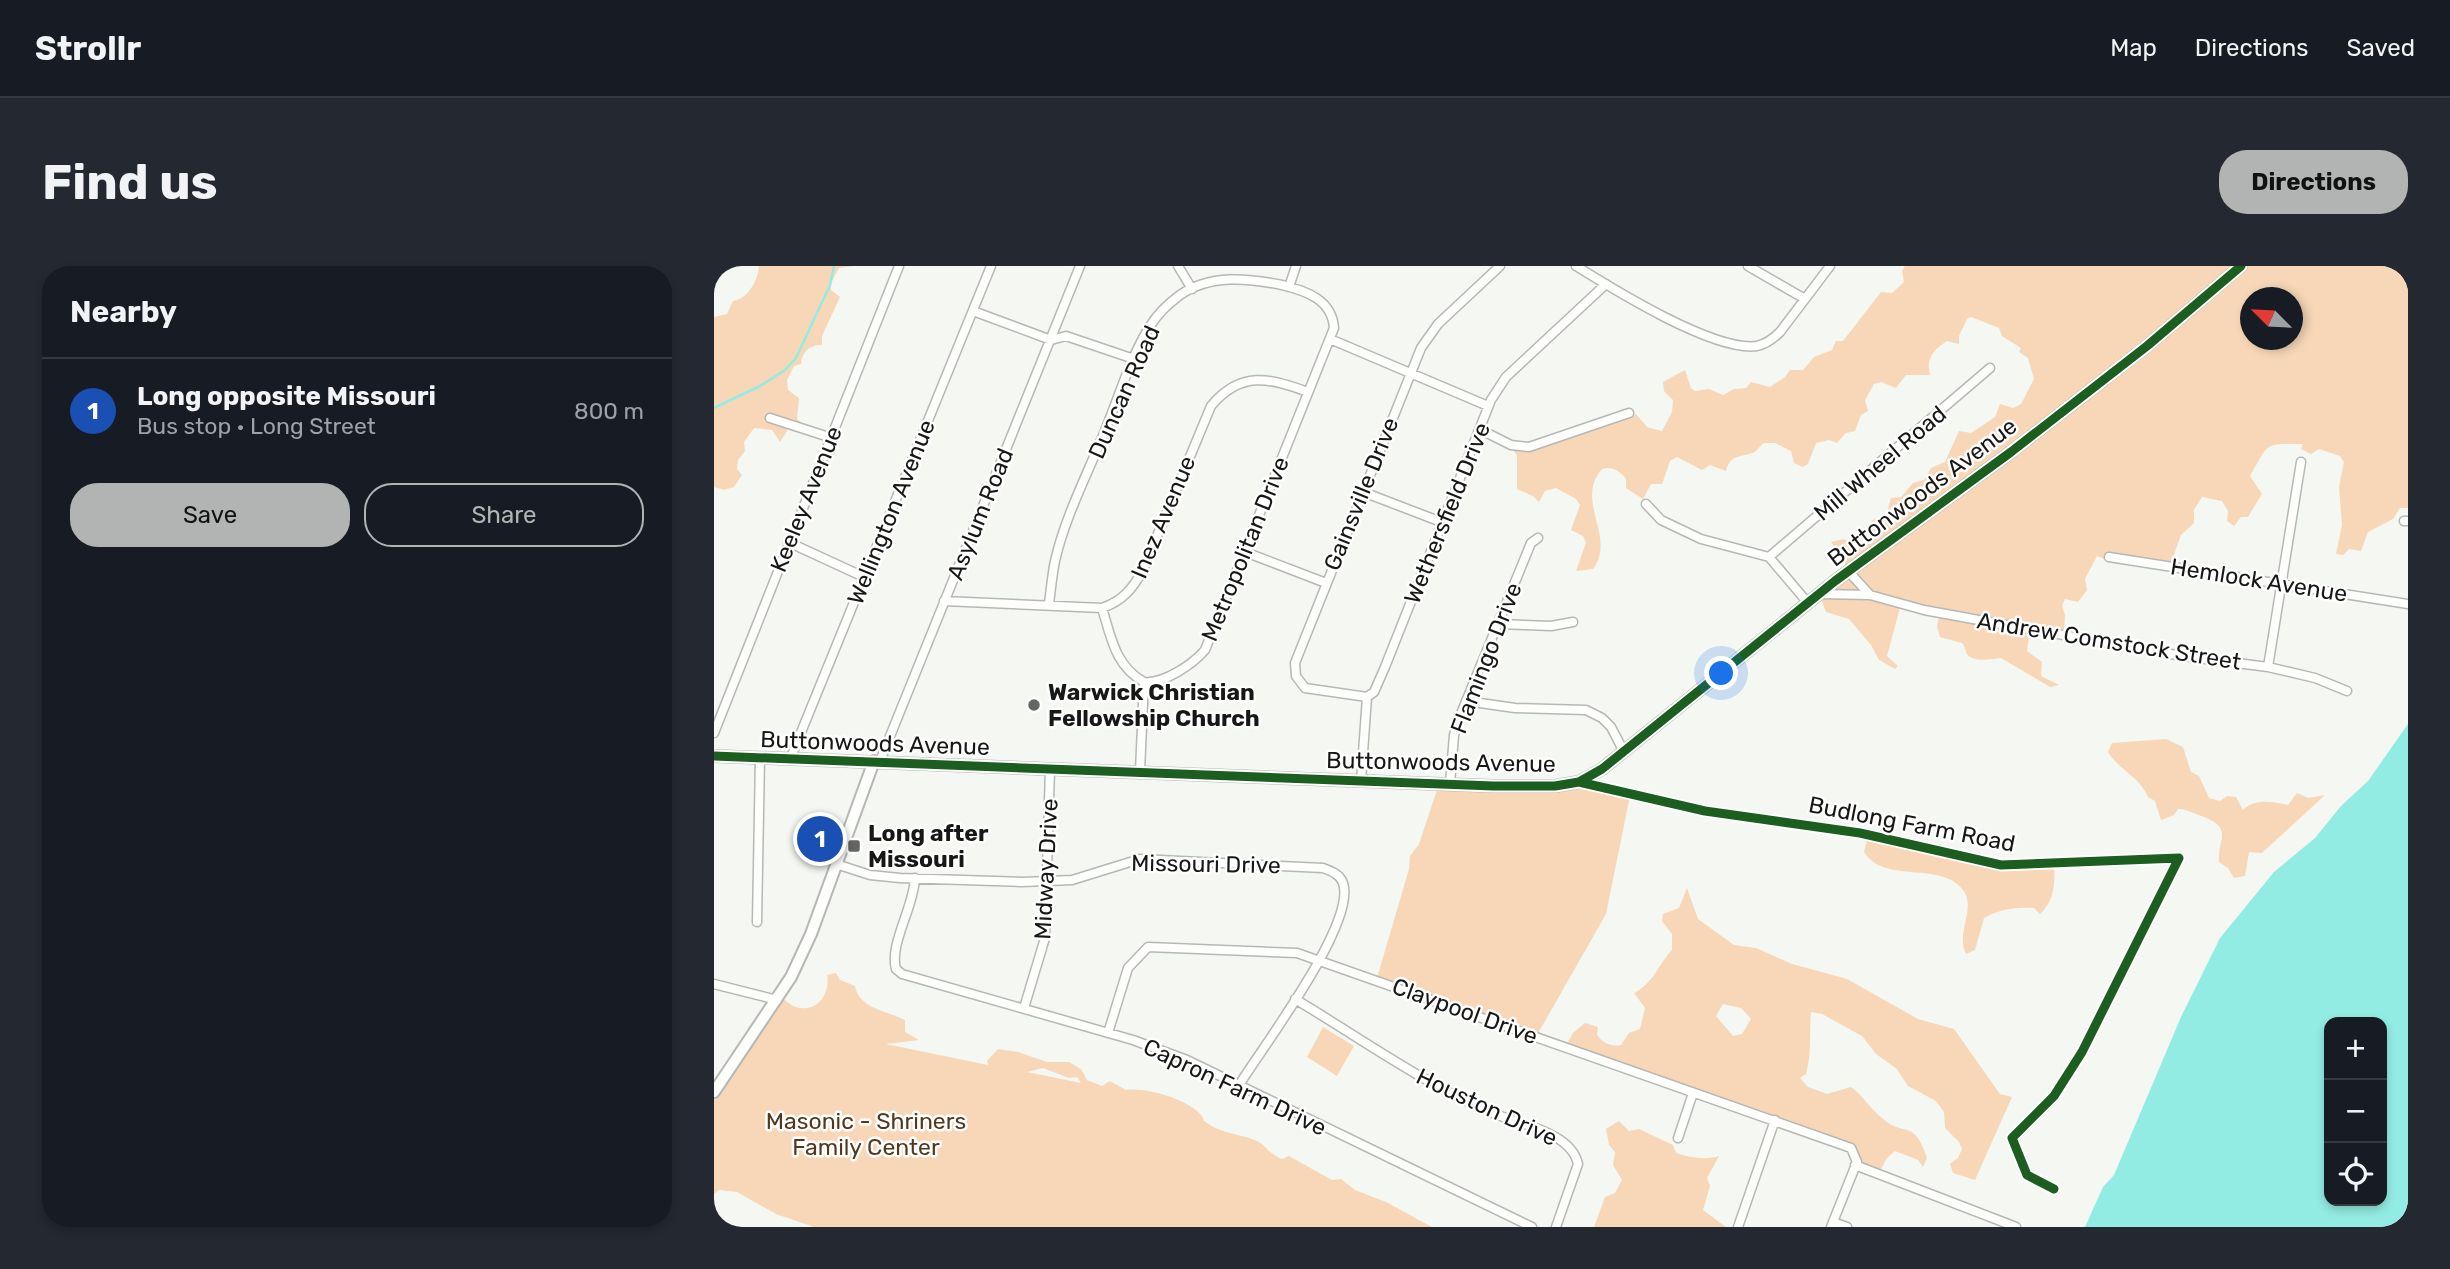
<!DOCTYPE html>
<meta charset="utf-8">
<style>
body{margin:0;font-family:Rubik,sans-serif;background:#242831;color:#f1f3f6}
.controls{position:absolute;right:21px;bottom:21px;display:grid;overflow:hidden;border-radius:14px;box-shadow:0 4px 10px #0003}
.controls button{width:63px;height:63px;display:grid;place-items:center;padding:0;border:0;border-bottom:2px solid #363941;background:#171b24;color:#f1f3f6;font:35px sans-serif}
.compass{position:absolute;left:1526px;top:21px;width:63px;height:63px;border-radius:50%;background:#171b24;box-shadow:0 4px 10px #0003;rotate:294deg}
.you{position:absolute;left:1008px;top:408px;width:24px;height:24px;margin:-18px;border:5px solid #fff;border-radius:50%;background:#1a73e8;box-shadow:0 0 0 10px #1a73e833}
.badge{display:grid;place-items:center;width:46px;height:46px;border-radius:50%;background:#b2b4b4;color:#fff;font-size:23px;font-weight:700}
.pin{position:absolute;translate:-50% -50%;border:4px solid #fff;box-shadow:0 2px 7px #0006}
.list{margin:0;padding:0;list-style:none}
h2{display:flex;justify-content:space-between;align-items:center;height:91px;margin:0;padding:0 28px;font-size:30px}
h2 small{font-size:23px;font-weight:400;color:#9ea1a6}
.list li{display:grid;grid-template-columns:46px 1fr auto;gap:21px;align-items:center;box-sizing:border-box;height:105px;padding:0 28px;border-top:2px solid #363941}
.list b{display:block;font-size:26px;white-space:nowrap}
.list p{margin:0;font-size:23px;white-space:nowrap;color:#9ea1a6}
.list em{font-size:23px;font-style:normal;color:#9ea1a6}
.actions{display:flex;gap:14px;padding:21px 28px}
.actions a{flex:1;padding:16px 0;border:2px solid #b2b4b4;border-radius:28px;text-align:center;font-size:24px;color:#b2b4b4}
.actions .main{background:#b2b4b4;color:#111}
.icon{flex:none;width:38px;height:38px;fill:none;stroke:currentColor;stroke-width:2;stroke-linecap:round;stroke-linejoin:round}
.map{position:relative;flex:none;width:1694px;height:961px;overflow:hidden;border-radius:28px}
header{display:flex;align-items:center;gap:42px;box-sizing:border-box;height:98px;padding:0 35px;background:#171b24;border-bottom:2px solid #363941}
header strong{font-size:33px}
nav{display:flex;gap:38px;margin-inline-start:auto;font-size:24px}
.intro{display:flex;align-items:center;justify-content:space-between;box-sizing:border-box;height:168px;padding:0 42px}
h1{margin:0;font-size:49px}
.button{padding:18px 32px;border-radius:28px;background:#b2b4b4;color:#111;font-size:24px;font-weight:700}
main{display:flex;gap:42px;padding:0 42px}
aside{flex:1;background:#171b24;border-radius:28px;box-shadow:0 4px 10px #0003}
.map>svg:first-child{display:block}
.green{fill:#f7d7b7;fill-rule:evenodd}
.water{fill:#93ece3;fill-rule:evenodd}
.lines{fill:none;stroke-linecap:round;stroke-linejoin:round}
.stream{stroke:#93ece3;stroke-width:2.5}
.street-casing{stroke:#b6b8b5;stroke-width:11}
.secondary-casing{stroke:#b6b8b5;stroke-width:14}
.street{stroke:#fefefd;stroke-width:8}
.secondary{stroke:#fefefd;stroke-width:10}
.cycleway-casing{stroke:#fff;stroke-width:13}
.cycleway{stroke:#1b5e20;stroke-width:9}
.poi-dot{fill:#656663;stroke:#fff;stroke-width:2.5}
.labels{text-anchor:middle;stroke-width:5;stroke-linejoin:round;paint-order:stroke}
.street-label{font-size:23px;fill:#171816;stroke:#fff}
.poi-label{font-size:23px;font-weight:bold;fill:#171816;stroke:#fff;text-anchor:start}
.park-label{font-size:23px;fill:#54381c;stroke:#fff}
</style>
<header>
<strong>Strollr</strong>
<nav><a>Map</a><a>Directions</a><a>Saved</a></nav>
</header>
<div class="intro"><h1>Find us</h1><a class="button">Directions</a></div>
<main>
<aside>
<h2>Nearby<small></small></h2>
<ul class="list">
<li><span class="badge" style="background:#1a4fb4">1</span><div><b>Long opposite Missouri</b><p>Bus stop · Long Street</p></div><em>800 m</em></li>
</ul>
<div class="actions"><a class="main">Save</a><a>Share</a></div>
</aside>
<div class="map">
<svg width="1694" height="961" viewBox="0 0 1694 961">
<rect width="100%" height="100%" fill="#f5f7f3"/>
<path class="green" d="M45,0H140L125,2L117,17V24L126,31L108,70V79C96,78 88,86 87,98L80,100L73,114L74,124L85,132L83,153L95,163L75,162L66,176L58,164L40,162L30,176L31,185L24,194L23,203L28,209L20,221L10,224L0,221V51L13,48L19,35C34,33 44,14 45,0Z
M1191,0H1694V242H1686L1679,253L1654,266L1647,285L1635,283L1629,289L1622,288L1628,259L1625,221L1630,196L1626,190L1605,183L1597,188L1587,183L1589,178C1548,178 1556,176 1536,210L1548,228L1534,251H1527L1520,260L1513,255L1514,245L1508,235L1488,231L1480,244V257L1467,269L1457,297L1401,289L1390,293L1383,290L1371,313L1373,324L1364,336L1351,333L1348,340L1351,349L1350,367L1316,363L1313,385L1328,396L1327,410L1345,419L1336,421L1287,392C1279,393 1258,397 1253,388C1251,384 1251,380 1248,377L1226,371L1223,361L1226,346L1187,338L1173,390L1184,400L1181,403L1165,394L1157,379L1135,353L1112,346L1105,328L1135,304L1117,276L1129,273L1146,279L1158,270L1157,255L1173,247L1177,232L1187,231L1199,217L1210,214L1217,202L1231,196L1245,165L1257,167L1281,151L1286,138L1299,142L1307,138L1320,113L1314,92L1305,86L1307,82L1288,70L1285,62L1257,51L1253,53L1245,70V78L1233,75C1219,84 1212,92 1216,109H1192L1182,122L1167,116L1160,118L1151,134L1154,145L1147,149L1141,165L1132,167L1123,177L1115,174L1102,177L1094,198L1089,201L1080,197L1077,185L1061,177H1050C1045,180 1043,186 1038,187C1024,192 1017,188 1012,205L996,199L988,204L963,191L956,195L948,218H937L929,233L912,222V213C906,205 898,200 888,203C860,235 903,271 879,303L862,305L872,277L869,270L857,264L866,239L862,233L842,222L831,225L825,236L819,230L803,223V190L797,180L815,181L922,148L933,161L948,165L958,146L959,134L950,125L949,116L971,104L977,122L981,125L995,123L1009,129L1020,123L1032,122L1037,116L1056,121L1071,111L1076,104H1089L1100,91L1118,84L1122,75H1129L1167,26L1178,27L1190,16L1188,5ZM1536,32H1578V74H1536Z
M1452,473L1469,481L1477,506L1485,510L1495,532L1506,535L1513,530L1522,531L1529,544C1541,532 1559,536 1574,539L1583,527L1594,532L1611,529L1548,587L1535,586L1531,610L1520,612L1514,602L1505,596C1503,573 1520,563 1490,551C1481,548 1473,543 1464,543L1460,549L1447,554L1441,535L1434,531C1426,511 1405,504 1394,486L1398,477Z
M876,512L916,530L892,648L823,769L663,712L695,603L696,590L705,578L725,518L840,520Z
M1154,569L1285,599L1340,598C1341,617 1341,634 1326,648L1320,642C1301,641 1286,643 1270,652L1261,684L1252,688C1241,667 1263,642 1249,624C1226,594 1171,619 1150,586Z
M973,622L984,653L1020,679L1042,682L1078,698L1133,713L1204,753L1240,763L1286,828L1298,831L1261,914L1239,907L1236,898L1244,892L1248,883L1245,876L1231,862L1230,846L1222,835L1194,820L1183,803L1162,788L1148,770L1108,748L1097,746C1095,768 1098,786 1092,808L1086,812L1094,821L1113,828L1137,821C1149,830 1156,842 1168,852C1189,872 1200,851 1213,892L1209,901L1204,894L1181,885L1173,892L1165,907L1143,896L1137,882L852,780L859,767L871,757L884,761L883,769C889,777 897,781 907,779L915,767L926,763L931,742L920,727C940,716 942,702 958,684V668L948,655L949,648L965,642ZM1009,738L1027,742L1037,753L1028,768L1019,770L1002,750Z
M122,707L126,714L141,720C145,743 174,745 191,754V766L205,774L172,778L274,799L273,795L284,783L304,786L333,796H355L367,803L373,814L388,820L396,815L412,824C431,821 474,833 487,849C493,856 485,852 493,857C508,868 528,868 543,875C553,880 553,887 568,893L575,890L618,914L627,913L641,924L672,936L718,961H100L62,948L23,926L5,924L0,928V826L66,729C69,732 75,738 79,740C101,749 117,729 113,709ZM329,802L355,812L363,811L367,817L313,806Z
M609,761L640,780L623,810L593,791Z
M905,855L915,865L925,863L959,879L962,887C976,892 993,894 1005,890L993,912L996,920L989,944L1012,961H880L891,931L901,927L908,914L899,899L901,886L895,879L892,863Z"/>
<path class="water" d="M1694,458V961H1371L1389,921L1400,909L1467,751L1506,672L1560,606L1601,572L1627,540L1654,515ZM1615,756H1668V935H1615Z"/>
<g class="lines">
<path class="stream" d="M0,142L46,120L71,104L82,92L116,19L120,0"/>
<defs>
<path id="street" d="M464,0L478,23
M862,0C899,23 1000,86 1043,80C1052,78 1059,73 1066,66L1116,0
M1034,0L1091,33
M0,9L7,0
M575,21L582,0
M259,45L337,74L352,70L420,93
M616,73L774,140
M56,152L118,172
M767,164L797,179L815,181L915,147
M649,226L730,257
M932,238L947,254L987,273L1055,291L1094,337
M1690,255H1694
M74,276L150,311
M531,286L612,317
M1055,291L1276,102
M1395,291L1694,338
M1135,306L1156,329
M1106,328L1156,329L1210,344L1270,355L1468,390L1554,401L1601,412L1633,425
M230,335L388,342C409,335 419,322 429,304L497,140C527,104 555,112 594,126
M335,337C337,324 338,309 341,295C351,251 373,209 390,167C405,131 416,92 436,60C443,49 455,37 466,29C496,8 534,12 568,19C593,25 618,34 620,62L491,384C479,398 450,418 430,416
M388,342C397,371 401,400 430,416
M783,358L837,360L859,356
M1554,401L1587,196
M653,431L591,422L582,410L581,397L707,82L724,58L786,0
M752,435L801,442L872,444L888,452L897,461L910,486
M0,467L185,0
M77,491L277,0
M166,495L366,0
M426,505L430,416
M647,515L653,431L660,426L671,401L777,134L792,111L892,18
M865,516L991,545L1146,567L1287,599L1465,592L1368,786L1340,830L1298,872L1313,909L1340,923
M736,518L740,469L746,450L817,277L824,272
M122,598L156,609L186,612L308,616L358,614L426,593L609,602C617,605 626,608 629,617C643,657 548,782 525,819
M201,612C200,641 175,678 182,703L188,708L419,774L473,794L818,961
M43,656L46,491
M0,718L63,734
M581,733C646,772 707,816 776,846C803,858 857,865 864,898L842,961
M310,742L331,672L336,502
M394,767L414,702L434,681L583,687L1137,882L1143,896L1117,961
M964,872L979,827
M1141,899L1302,961
M1119,956L1133,961
M1024,961L1061,854"/>
<path id="secondary" d="M0,490L779,520H841L865,516L888,503L1121,315L1297,186L1433,80L1527,0
M0,826L77,711L97,668L160,495"/>
</defs>
<use href="#street" class="street-casing"/>
<use href="#secondary" class="secondary-casing"/>
<use href="#street" class="street"/>
<use href="#secondary" class="secondary"/>
<defs>
<path id="cycleway" d="M0,490L779,520H841L865,516L888,503L1121,315L1297,186L1433,80L1527,0
M865,516L991,545L1146,567L1287,599L1465,592L1368,786L1340,830L1298,872L1313,909L1340,923"/>
</defs>
<use href="#cycleway" class="cycleway-casing"/>
<use href="#cycleway" class="cycleway"/>
</g>
<g class="poi-dot">
<circle cx="320" cy="439" r="7"/>
<rect x="133" y="573" width="14" height="14" rx="3.5"/>
</g>
<g class="labels">
<g class="street-label">
<text transform="translate(410 126) rotate(-66)" y="8">Duncan Road</text>
<text transform="translate(1166 197) rotate(-40)" y="8">Mill Wheel Road</text>
<text transform="translate(1208 226) rotate(-37)" y="8">Buttonwoods Avenue</text>
<text transform="translate(647 228) rotate(-68)" y="8">Gainsville Drive</text>
<text transform="translate(92 233) rotate(-68)" y="8">Keeley Avenue</text>
<text transform="translate(177 246) rotate(-68)" y="8">Wellington Avenue</text>
<text transform="translate(733 247) rotate(-68)" y="8">Wethersfield Drive</text>
<text transform="translate(266 248) rotate(-68)" y="8">Asylum Road</text>
<text transform="translate(449 251) rotate(-67)" y="8">Inez Avenue</text>
<text transform="translate(531 283) rotate(-68)" y="8">Metropolitan Drive</text>
<text transform="translate(1545 314) rotate(9)" y="8">Hemlock Avenue</text>
<text transform="translate(1395 375) rotate(9)" y="8">Andrew Comstock Street</text>
<text transform="translate(772 392) rotate(-69)" y="8">Flamingo Drive</text>
<text transform="translate(161 477) rotate(2)" y="8">Buttonwoods Avenue</text>
<text transform="translate(727 496) rotate(1)" y="8">Buttonwoods Avenue</text>
<text transform="translate(1198 558) rotate(11)" y="8">Budlong Farm Road</text>
<text transform="translate(492 598) rotate(1)" y="8">Missouri Drive</text>
<text transform="translate(332 603) rotate(-87)" y="8">Midway Drive</text>
<text transform="translate(751 745) rotate(20)" y="8">Claypool Drive</text>
<text transform="translate(521 821) rotate(25)" y="8">Capron Farm Drive</text>
<text transform="translate(773 841) rotate(25)" y="8">Houston Drive</text>
</g>
<g class="poi-label">
<text x="334" y="434">Warwick Christian<tspan x="334" dy="26">Fellowship Church</tspan></text>
<text x="154" y="575">Long after<tspan x="154" dy="26">Missouri</tspan></text>
</g>
<g class="park-label">
<text x="152" y="863">Masonic - Shriners<tspan x="152" dy="26">Family Center</tspan></text>
</g>
</g>
</svg>
<div class="controls">
<button>+</button>
<button>−</button>
<button><svg class="icon" aria-label="locate" viewBox="0 0 24 24"><circle cx="12" cy="12" r="6"/><path d="M12 2v4M12 18v4M2 12h4M18 12h4"/></svg></button>
</div>
<svg class="compass" viewBox="-18 -18 36 36"><path d="M0-13l5 13h-10z" fill="#e53935"/><path d="M0 13l5-13h-10z" fill="#9ea1a6"/></svg>
<div class="you"></div>
<div class="pin badge" style="left:106px;top:573px;background:#1a4fb4">1</div>
</div>
</main>
